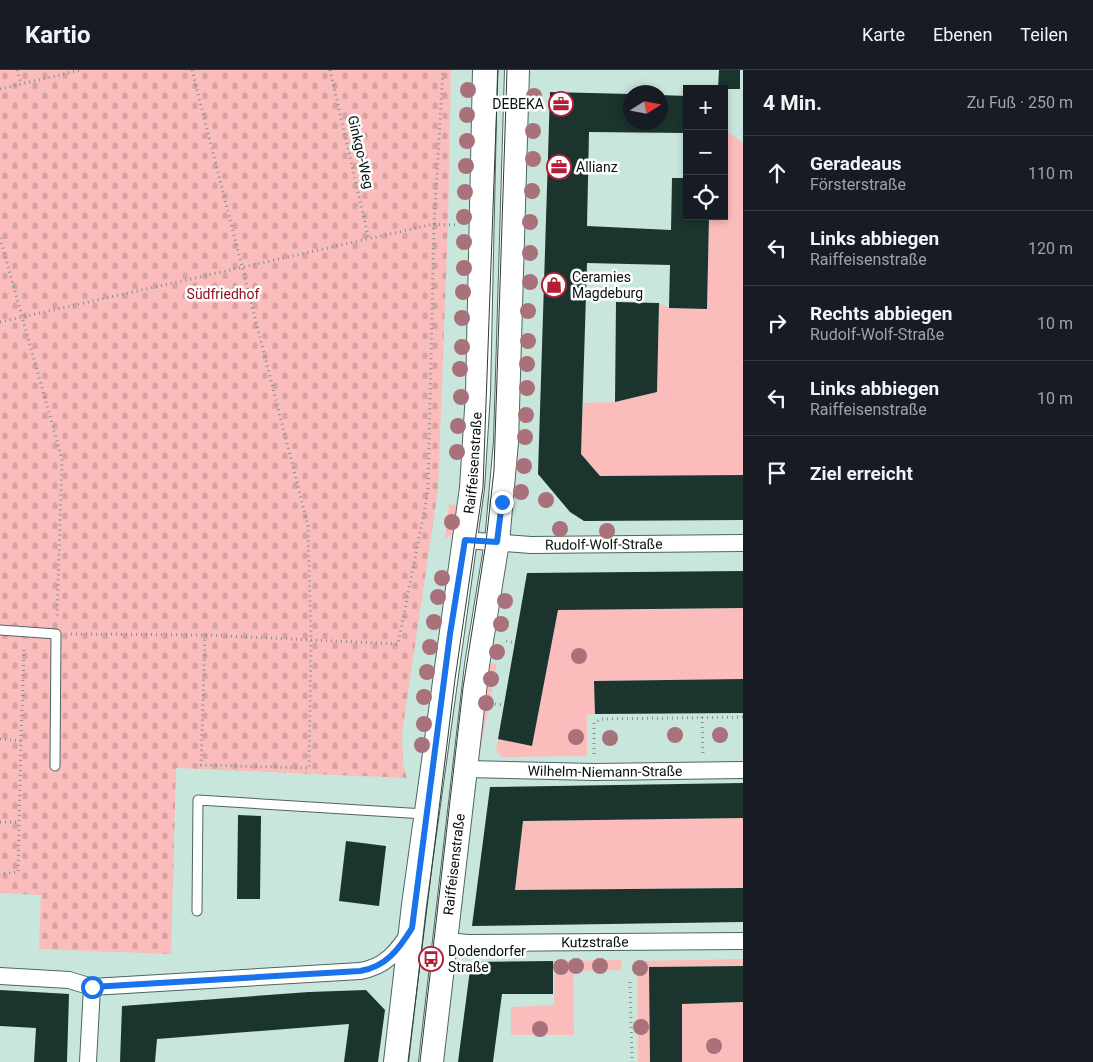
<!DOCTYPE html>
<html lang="de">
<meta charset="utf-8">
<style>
body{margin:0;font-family:Roboto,sans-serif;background:#20242c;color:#f1f3f6}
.controls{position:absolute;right:15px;top:15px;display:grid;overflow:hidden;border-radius:0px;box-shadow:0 2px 8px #0003}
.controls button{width:45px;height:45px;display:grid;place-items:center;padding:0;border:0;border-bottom:1px solid #363941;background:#171b24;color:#f1f3f6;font:25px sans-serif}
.compass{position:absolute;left:623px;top:15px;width:45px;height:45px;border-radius:50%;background:#171b24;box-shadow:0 2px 8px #0003;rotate:79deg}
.stop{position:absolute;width:15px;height:15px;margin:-11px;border:4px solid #1a73e8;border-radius:50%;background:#fff}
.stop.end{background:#1a73e8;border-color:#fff;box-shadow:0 1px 5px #0008}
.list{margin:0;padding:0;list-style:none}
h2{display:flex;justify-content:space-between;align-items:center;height:65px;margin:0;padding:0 20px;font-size:21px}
h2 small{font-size:16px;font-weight:400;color:#9ea1a6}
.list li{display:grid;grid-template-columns:32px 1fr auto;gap:15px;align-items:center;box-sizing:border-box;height:75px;padding:0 20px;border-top:1px solid #363941}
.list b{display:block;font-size:19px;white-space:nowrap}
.list p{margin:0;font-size:16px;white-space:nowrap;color:#9ea1a6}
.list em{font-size:16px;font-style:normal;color:#9ea1a6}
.icon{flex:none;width:28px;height:28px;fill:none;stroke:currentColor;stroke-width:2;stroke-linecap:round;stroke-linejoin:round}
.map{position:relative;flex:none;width:743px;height:992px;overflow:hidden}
header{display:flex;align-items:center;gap:30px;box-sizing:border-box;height:70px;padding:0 25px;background:#171b24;border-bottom:1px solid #363941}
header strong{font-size:24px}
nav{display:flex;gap:28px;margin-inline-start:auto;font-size:18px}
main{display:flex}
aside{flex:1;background:#171b24}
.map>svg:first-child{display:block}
.green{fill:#fbbdbc}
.cemetery{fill:url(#cemetery-stones)}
.building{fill:#1c342e}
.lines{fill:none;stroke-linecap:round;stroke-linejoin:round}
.service-casing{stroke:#4d665f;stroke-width:11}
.minor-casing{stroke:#4d665f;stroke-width:18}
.secondary-casing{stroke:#4d665f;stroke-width:26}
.path{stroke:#7e948d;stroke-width:3;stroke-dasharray:1 4;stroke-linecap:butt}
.service{stroke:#fff;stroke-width:9}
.minor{stroke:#fff;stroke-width:16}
.secondary{stroke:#fff;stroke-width:24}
.tram{stroke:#2d3b37;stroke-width:1}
.tree{fill:#a97179}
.route{stroke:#1a73e8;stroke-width:6}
.labels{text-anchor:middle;stroke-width:5;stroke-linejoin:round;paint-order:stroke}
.poi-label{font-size:14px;fill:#07110e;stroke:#fff;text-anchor:start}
.street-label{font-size:14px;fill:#07110e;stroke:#fff}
.park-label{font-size:14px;fill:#8e1127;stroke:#fff}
</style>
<header>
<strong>Kartio</strong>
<nav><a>Karte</a><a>Ebenen</a><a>Teilen</a></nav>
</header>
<main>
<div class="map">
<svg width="743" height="992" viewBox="0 0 743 992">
<defs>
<pattern id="cemetery-stones" width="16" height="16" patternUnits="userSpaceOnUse" patternTransform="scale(1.25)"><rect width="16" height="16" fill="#fbbdbc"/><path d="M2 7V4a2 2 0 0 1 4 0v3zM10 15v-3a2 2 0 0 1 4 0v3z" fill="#d6a1a0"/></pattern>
</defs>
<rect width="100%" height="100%" fill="#c9e6dd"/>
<path class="green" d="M724,59L743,73V405L600,406L581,384L583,333L615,332L657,322L659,233L669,238L707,239L709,146H724Z
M449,434L462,436L458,461L445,469Z
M743,538V609L595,611V644L587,645V686L502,687L496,681L498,669L532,675L558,540Z
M492,593L497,594L480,682L478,676L483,599Z
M743,748V818L515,820L523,751Z
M743,889V896L650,897V992H638L637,891Z
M621,890V900L573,901L574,965H511V937L554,935L555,891Z
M743,932V992H682V934Z"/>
<path class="cemetery" d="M0,0H451L448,155L438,420L402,663L403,694L407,708L176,698L171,884L39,879L41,825L0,823Z"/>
<path class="building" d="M719,0H740V19H718Z
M550,22L630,24V52H660V25L687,26V63L589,62L587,156L671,160L672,108H687V146H709L707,239L669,238L670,195L587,193L581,384L600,406L743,405V450L584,451L570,442L538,404Z
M616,232L659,233L657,322L615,332Z
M743,501V538L558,540L532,676L498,669L527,503Z
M743,609V643L595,644L594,611Z
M743,713V748L523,751L515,820L743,818V852L472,856L490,717Z
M238,745L261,746L260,829H237Z
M346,771L386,776L379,836L339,831Z
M553,891V924H502L493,992H458L471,892Z
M743,896V932L682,934V992H650L649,897Z
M0,920L69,924L67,992H34L36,958L0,956Z
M366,920L385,940L378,992H344L349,954L157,969L155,992H120L122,936L309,922Z"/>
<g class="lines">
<defs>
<path id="service" d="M0,560L56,564L55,696
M197,841L198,730L425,744"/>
<g id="minor">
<path id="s1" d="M465,470L531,475L743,473"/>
<path id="s2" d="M466,699L594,702L743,700"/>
<path id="s3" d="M446,871L468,873L743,871"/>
<path d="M0,906L69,910L92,917L360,901C385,897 397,882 410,862"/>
<path d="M88,992L92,917"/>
</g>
<g id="secondary">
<path id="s4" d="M396,992L414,835L472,418L478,323L485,0"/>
<path id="s5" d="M431,992L477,595L497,472L506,372L517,0"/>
</g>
</defs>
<use href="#service" class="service-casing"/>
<use href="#minor" class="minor-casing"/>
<use href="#secondary" class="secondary-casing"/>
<path class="path" d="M17,0L21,14
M192,0L308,456L311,571L309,698L201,695L205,565
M330,0L369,170
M0,19L81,0
M0,168L62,389L57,549
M0,252L434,154L457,155
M71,564L205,565L398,574L428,422L434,154L443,0
M506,571L515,573
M495,634L504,635
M702,647L703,684
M0,669L21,671L18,802L0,804
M21,671L24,577
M594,684V653L601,649L743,647
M0,752H19
M630,912L632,992"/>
<use href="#service" class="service"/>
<use href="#minor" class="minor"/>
<use href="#secondary" class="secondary"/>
<path class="tram" d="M408,992L455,609L483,417L498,0
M420,992L463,618L486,472L494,400L507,0"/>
</g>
<g class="tree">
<circle cx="468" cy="20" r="8"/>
<circle cx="534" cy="26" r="8"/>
<circle cx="467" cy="45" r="8"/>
<circle cx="533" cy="61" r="8"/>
<circle cx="467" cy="71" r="8"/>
<circle cx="533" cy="89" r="8"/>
<circle cx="466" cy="96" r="8"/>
<circle cx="532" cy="121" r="8"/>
<circle cx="465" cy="122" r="8"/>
<circle cx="464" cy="147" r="8"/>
<circle cx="530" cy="152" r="8"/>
<circle cx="464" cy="172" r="8"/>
<circle cx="530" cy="183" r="8"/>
<circle cx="464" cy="198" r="8"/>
<circle cx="530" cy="212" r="8"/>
<circle cx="463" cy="222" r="8"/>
<circle cx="528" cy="241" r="8"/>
<circle cx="462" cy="248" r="8"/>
<circle cx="528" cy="271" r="8"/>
<circle cx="462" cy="277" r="8"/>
<circle cx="527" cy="294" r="8"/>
<circle cx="460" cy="299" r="8"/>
<circle cx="527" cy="318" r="8"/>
<circle cx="461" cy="327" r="8"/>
<circle cx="526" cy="345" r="8"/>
<circle cx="458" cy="356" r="8"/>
<circle cx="525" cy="367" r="8"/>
<circle cx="457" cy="382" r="8"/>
<circle cx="524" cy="396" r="8"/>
<circle cx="521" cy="422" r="8"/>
<circle cx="546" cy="430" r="8"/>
<circle cx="452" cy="452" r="8"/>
<circle cx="560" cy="459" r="8"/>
<circle cx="607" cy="461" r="8"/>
<circle cx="442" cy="508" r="8"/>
<circle cx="438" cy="527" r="8"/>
<circle cx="505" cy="531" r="8"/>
<circle cx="434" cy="552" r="8"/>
<circle cx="501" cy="554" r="8"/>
<circle cx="430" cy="577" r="8"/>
<circle cx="497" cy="582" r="8"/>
<circle cx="579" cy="586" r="8"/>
<circle cx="427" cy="602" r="8"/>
<circle cx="491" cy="609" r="8"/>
<circle cx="424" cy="627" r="8"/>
<circle cx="486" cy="633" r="8"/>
<circle cx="424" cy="654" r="8"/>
<circle cx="675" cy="665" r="8"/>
<circle cx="720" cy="665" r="8"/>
<circle cx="576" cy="667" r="8"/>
<circle cx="610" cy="668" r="8"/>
<circle cx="422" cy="675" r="8"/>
<circle cx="576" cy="896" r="8"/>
<circle cx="600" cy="896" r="8"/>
<circle cx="561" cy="897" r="8"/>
<circle cx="640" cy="898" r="8"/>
<circle cx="641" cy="957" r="8"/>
<circle cx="540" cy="959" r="8"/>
<circle cx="714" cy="976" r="8"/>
</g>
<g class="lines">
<path class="route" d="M92,917L360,901C386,897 399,879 412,858L450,564L465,470L497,472L502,432"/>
</g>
<defs>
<symbol id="office-ring" viewBox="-11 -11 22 22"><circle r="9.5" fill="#fff" stroke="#b11e35" stroke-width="1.5"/><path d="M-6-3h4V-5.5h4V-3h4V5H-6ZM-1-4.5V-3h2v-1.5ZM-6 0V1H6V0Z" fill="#b11e35"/></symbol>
<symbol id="shop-ring" viewBox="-11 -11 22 22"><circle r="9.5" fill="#fff" stroke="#b11e35" stroke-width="1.5"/><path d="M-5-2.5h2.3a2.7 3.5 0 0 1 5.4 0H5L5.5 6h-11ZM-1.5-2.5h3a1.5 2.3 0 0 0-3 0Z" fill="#b11e35"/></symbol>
<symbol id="bus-ring" viewBox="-11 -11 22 22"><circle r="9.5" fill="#fff" stroke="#b11e35" stroke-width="1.5"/><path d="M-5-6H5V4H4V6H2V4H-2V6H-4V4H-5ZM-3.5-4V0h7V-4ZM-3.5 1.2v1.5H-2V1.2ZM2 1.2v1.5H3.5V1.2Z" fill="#b11e35"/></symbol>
</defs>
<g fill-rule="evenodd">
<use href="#office-ring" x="547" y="20" width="28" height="28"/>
<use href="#office-ring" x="545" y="83" width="28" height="28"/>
<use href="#shop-ring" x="540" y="201" width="28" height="28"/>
<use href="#bus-ring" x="417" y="875" width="28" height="28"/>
</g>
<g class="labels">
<g class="poi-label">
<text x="544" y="39" text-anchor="end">DEBEKA</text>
<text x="576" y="102">Allianz</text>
<text x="572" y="212">Ceramies<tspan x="572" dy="16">Magdeburg</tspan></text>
<text x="448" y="886">Dodendorfer<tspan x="448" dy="16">Straße</tspan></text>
</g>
<g class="street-label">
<text transform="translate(361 82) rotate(77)" y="5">Ginkgo-Weg</text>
<text dy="5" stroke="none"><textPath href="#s4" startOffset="604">Raiffeisenstraße</textPath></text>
<text dy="5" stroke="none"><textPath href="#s1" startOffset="139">Rudolf-Wolf-Straße</textPath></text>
<text dy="5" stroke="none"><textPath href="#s2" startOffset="139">Wilhelm-Niemann-Straße</textPath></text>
<text dy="5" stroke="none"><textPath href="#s5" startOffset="199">Raiffeisenstraße</textPath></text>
<text dy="5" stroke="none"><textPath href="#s3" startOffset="149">Kutzstraße</textPath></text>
</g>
<g class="park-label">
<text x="223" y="229">Südfriedhof</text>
</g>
</g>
</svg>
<div class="controls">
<button>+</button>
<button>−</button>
<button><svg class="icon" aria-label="locate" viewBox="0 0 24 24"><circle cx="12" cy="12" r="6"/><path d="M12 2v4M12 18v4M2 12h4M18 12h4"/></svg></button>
</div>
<svg class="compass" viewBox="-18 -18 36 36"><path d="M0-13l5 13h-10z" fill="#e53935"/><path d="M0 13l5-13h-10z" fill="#9ea1a6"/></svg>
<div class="stop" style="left:92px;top:917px"></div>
<div class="stop end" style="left:502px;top:432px"></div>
</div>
<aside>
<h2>4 Min.<small>Zu Fuß · 250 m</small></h2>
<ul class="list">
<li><svg class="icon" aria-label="ahead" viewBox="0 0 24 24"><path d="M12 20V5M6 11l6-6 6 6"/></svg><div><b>Geradeaus</b><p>Försterstraße</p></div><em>110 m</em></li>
<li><svg class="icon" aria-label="left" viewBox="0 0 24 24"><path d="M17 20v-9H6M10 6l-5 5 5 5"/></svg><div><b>Links abbiegen</b><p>Raiffeisenstraße</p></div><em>120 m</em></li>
<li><svg class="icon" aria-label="right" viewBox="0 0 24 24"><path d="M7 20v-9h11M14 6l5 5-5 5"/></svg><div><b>Rechts abbiegen</b><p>Rudolf-Wolf-Straße</p></div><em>10 m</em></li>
<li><svg class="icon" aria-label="left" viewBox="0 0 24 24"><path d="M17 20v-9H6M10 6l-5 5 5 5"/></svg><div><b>Links abbiegen</b><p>Raiffeisenstraße</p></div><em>10 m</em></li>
<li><svg class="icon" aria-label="arrive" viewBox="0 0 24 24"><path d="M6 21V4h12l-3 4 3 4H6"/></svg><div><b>Ziel erreicht</b></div></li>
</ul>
</aside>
</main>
